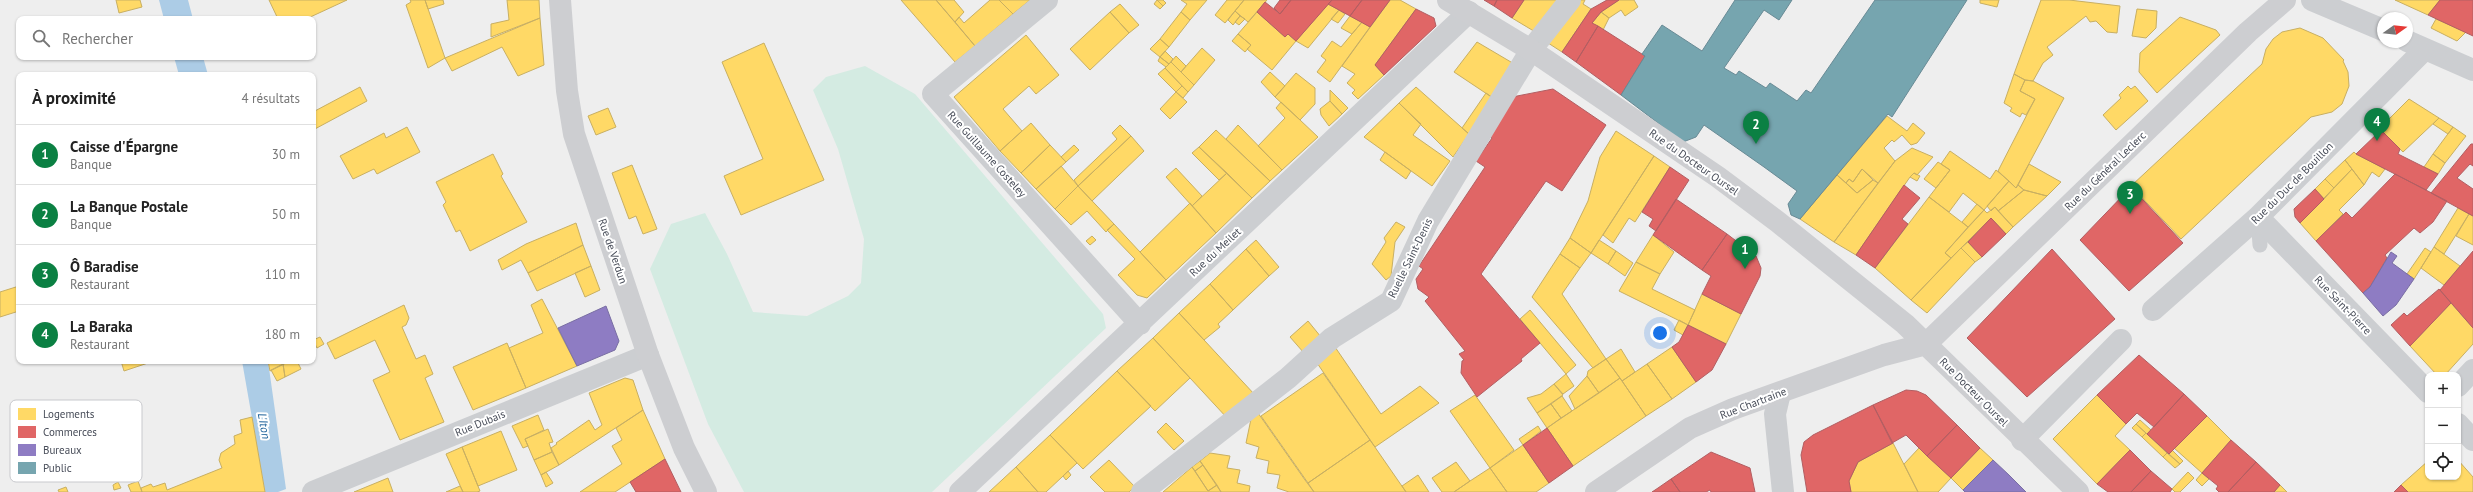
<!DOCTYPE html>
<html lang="fr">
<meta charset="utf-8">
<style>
body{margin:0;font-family:"PT Sans",sans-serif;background:#f6f6f6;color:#222}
.controls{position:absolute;right:12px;bottom:12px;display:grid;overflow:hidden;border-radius:8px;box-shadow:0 1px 3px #0004}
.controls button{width:36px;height:36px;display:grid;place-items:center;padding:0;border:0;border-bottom:1px solid #e0e0e0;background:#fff;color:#222;font:20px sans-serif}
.compass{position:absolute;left:2377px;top:12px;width:36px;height:36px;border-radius:50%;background:#fff;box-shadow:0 1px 3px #0004;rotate:75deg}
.you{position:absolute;left:1660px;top:333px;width:14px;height:14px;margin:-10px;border:3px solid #fff;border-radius:50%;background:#1a73e8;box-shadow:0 0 0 6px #1a73e833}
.badge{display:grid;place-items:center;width:26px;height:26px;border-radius:50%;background:#0b8043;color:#fff;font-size:13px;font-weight:700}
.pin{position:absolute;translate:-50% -33px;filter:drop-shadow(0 1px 2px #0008)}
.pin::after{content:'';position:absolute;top:21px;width:14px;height:12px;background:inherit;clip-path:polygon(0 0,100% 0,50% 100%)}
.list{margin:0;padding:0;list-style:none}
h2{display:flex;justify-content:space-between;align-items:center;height:52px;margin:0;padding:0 16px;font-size:17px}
h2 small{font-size:13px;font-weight:400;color:#767676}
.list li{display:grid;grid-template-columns:26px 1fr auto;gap:12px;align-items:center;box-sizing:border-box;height:60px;padding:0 16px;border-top:1px solid #e0e0e0}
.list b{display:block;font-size:15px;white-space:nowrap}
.list p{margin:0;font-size:13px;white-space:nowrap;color:#767676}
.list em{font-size:13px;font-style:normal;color:#767676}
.icon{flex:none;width:22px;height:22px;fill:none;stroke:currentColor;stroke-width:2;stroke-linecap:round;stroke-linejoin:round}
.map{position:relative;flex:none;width:2473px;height:492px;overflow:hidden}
.search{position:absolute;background:#fff;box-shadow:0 1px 3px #0004;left:16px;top:16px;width:300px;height:44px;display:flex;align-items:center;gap:10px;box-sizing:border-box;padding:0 14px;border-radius:8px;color:#767676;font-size:15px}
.panel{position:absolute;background:#fff;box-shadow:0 1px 3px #0004;left:16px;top:72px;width:300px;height:292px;border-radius:8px}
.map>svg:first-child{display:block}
.green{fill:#d4ebe2}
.water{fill:#accce6}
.homes{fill:#ffd966;stroke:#c8af62}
.shops{fill:#e06666;stroke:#b25e62}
.offices{fill:#8e7cc3;stroke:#796ea3}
.public{fill:#76a5af;stroke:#688a95}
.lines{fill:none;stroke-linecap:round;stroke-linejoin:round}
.lane{stroke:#ccced1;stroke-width:15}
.street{stroke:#ccced1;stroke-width:22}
.secondary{stroke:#cdced1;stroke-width:22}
.labels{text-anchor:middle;stroke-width:4;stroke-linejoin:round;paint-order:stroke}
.street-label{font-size:11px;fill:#474c58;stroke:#fff}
.water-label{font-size:12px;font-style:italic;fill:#1a5f98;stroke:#fff}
.key{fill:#fff;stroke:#c8c9cd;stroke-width:1}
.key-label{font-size:11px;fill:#474c58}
</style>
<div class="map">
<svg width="2473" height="492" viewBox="0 0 2473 492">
<rect width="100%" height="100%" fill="#eee"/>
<path class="green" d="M865,66L915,94L1103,314L1106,328L932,492H744L708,424L650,269L671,224L705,213L727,254L753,312L807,316L848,296L861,283L864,239L838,149L813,90L826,77Z"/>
<path class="water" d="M159,0H188L193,19H164Z
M174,57H203L208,75H179Z
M242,361H268L286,489L278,492H265Z"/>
<path class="homes" d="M116,0H140L142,7L119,13Z
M269,0H347L306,19H278Z
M410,0H425L445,58L428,68L406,5L411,2Z
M425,0H443L444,4L428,9Z
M507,0H539L540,18L491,37V24L509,20Z
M901,0H936L975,46L955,62Z
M936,0H954L964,12L955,22Z
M990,0H999L1013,14L975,46L955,22L959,17L964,23Z
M999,0H1030L1013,14Z
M1157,0L1163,6L1160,9L1154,4Z
M1157,0H1163L1166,3L1163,6Z
M1181,0H1207L1190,20L1181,12L1187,4Z
M1227,0H1244L1225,23L1215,15Z
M1244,0H1267L1248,22L1235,11Z
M1390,0H1400L1416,9L1375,65L1384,75L1358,99L1352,93L1355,90L1347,83L1355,74L1342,66Z
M1524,0H1559L1537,33L1512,18Z
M1576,0H1585L1583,4L1591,9L1562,52L1545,41Z
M1619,0H1634L1638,7L1625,16L1621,10L1609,18L1601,12Z
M1980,0H1999L1997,7L1980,3Z
M2041,0H2069L2120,6L2117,33L2107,32L2096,21L2090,22L2086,16L2047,47L2053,55L2043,63L2033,81L2025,80L2014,74Z
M2395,0H2440L2428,15Z
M1120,4L1139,25L1129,33L1110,12Z
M1328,4L1339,10L1308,48L1296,41Z
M2137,9L2157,11L2156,28L2146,38L2132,36Z
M1339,10L1345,14L1338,23L1331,19Z
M1235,11L1240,16L1233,25L1228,20Z
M1110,12L1129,33L1090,70L1070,49Z
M1181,12L1190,20L1169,47L1160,39Z
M1257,12L1285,37L1288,34L1296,41L1272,70L1247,49L1251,45L1238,34Z
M1601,12L1609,18L1603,30L1592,23Z
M1240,16L1245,19L1239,25L1235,22Z
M1350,16L1362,22L1352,34L1341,28Z
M2180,17L2216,30L2220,35L2157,93L2139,72L2140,53Z
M540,18L544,65L518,76L502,47L452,71L445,58Z
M2436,19L2466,32L2457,41L2431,28Z
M1362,22L1370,27L1330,82L1317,72L1326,60L1321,56L1332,41L1341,47Z
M2300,28L2323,38L2344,60L2343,61L2348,72L2349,86L2342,104L2332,112L2311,117L2181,239L2131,186L2262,64L2266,49L2273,39L2282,32Z
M1238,34L1251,45L1245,52L1232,41Z
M1026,35L1059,75L1036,94L1029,86L1003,109L1022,131L1000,151L954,97Z
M1160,39L1169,47L1160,57L1150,49Z
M1477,42L1516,65L1493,98L1454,72Z
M764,43L824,180L741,215L724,176L763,159L722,62Z
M1202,48L1215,60L1194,85L1181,72Z
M1165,51L1173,59L1169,64L1160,57Z
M1176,56L1186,66L1181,72L1171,62Z
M1160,57L1169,64L1166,67L1158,61Z
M1171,62L1194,85L1188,92L1165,68Z
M1165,68L1182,86L1176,92L1158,74Z
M1270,72L1285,86L1275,97L1261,82Z
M1296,73L1315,88V104L1300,120L1275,97Z
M2014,74L2025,80L2020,91L2035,99L2026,115L2022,113L2020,117L2010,111L2012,108L2004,103Z
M2025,80L2033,81L2064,98L2016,188L1998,171L2035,99L2020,91Z
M1182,86L1188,92L1183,98L1176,92Z
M2128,86L2131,89L2135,86L2148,101L2116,130L2103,115L2121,98L2119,95Z
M360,87L367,101L313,130V112Z
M1416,87L1469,134L1453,157L1399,103Z
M1330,90L1348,108L1342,114L1330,101Z
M1176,92L1187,102L1170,119L1160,109Z
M1486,93L1493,98L1469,134L1462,128Z
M2409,99L2439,118L2403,152L2379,129Z
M1330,101L1342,114L1329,126L1321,115L1320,109Z
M1281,102L1318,137L1282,170L1258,146L1285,118L1276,108Z
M1399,103L1421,124L1413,135L1450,161L1432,186L1364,137Z
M608,108L616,127L596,135L588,116Z
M1887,116L1907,131L1913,123L1925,133L1917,143L1911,145L1902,135L1894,142L1892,140L1884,148L1895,161L1878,183L1862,169L1853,182L1849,179L1846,183L1837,175Z
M2439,118L2453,127L2448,134L2433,124Z
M1031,123L1050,145L1021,173L1000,151Z
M1120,125L1131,136L1078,186L1074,180L1117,139L1112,133Z
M1238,125L1282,170L1270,181L1226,139Z
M407,127L420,152L377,174L374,169L353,179L340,156L384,133L386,138Z
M2453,127L2466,136L2445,163L2433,154Z
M1216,130L1270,181L1252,198L1199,147Z
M1616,131L1654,156L1591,253L1570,238L1588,201L1600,157Z
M1131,136L1144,151L1092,201L1078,186Z
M1050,145L1066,162L1036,189L1021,173Z
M1074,145L1079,150L1066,162L1061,157Z
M1199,147L1227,173L1219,180L1192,153Z
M1912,148L1933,157L1917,175L1914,173L1910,177L1856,255L1834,242L1895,161Z
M1950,151L1990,179L1996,170L2009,181L1984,210L1963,193L1949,212L1929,197L1950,170L1941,164Z
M1385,152L1411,171L1406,179L1380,160Z
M2354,152L2356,154L2385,169L2379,177L2372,172L2364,185L2345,160Z
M493,154L503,174L501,176L527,222L470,251L460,230L456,232L443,205L446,202L436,182Z
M2433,154L2445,163L2438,174L2424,167Z
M1654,156L1670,167L1635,222L1629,218L1613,243L1603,235Z
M2345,160L2352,169L2334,188L2325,179Z
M1938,162L1950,170L1936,188L1924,179Z
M2029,164L2061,182L2047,196L2024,190L2018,185Z
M632,165L657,229L643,234L636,216L629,219L612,173Z
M1061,166L1078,186L1055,209L1036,189Z
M1176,168L1202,196L1192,206L1166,177Z
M1862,169L1873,180L1857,193L1846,183L1849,179L1853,182Z
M2352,169L2364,185L2339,210L2343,214L2316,241L2300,223Z
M1227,173L1252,198L1216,233L1192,206Z
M1914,173L1920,176L1917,181L1910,177Z
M1837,175L1857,193L1873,180L1878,183L1834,242L1800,219Z
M2325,179L2334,188L2324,199L2315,189Z
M2009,181L2016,188L2018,185L2024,190L1998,211L1995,207L1991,211L1987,206Z
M1078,186L1114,224L1106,232L1087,211L1071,225L1055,209Z
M2024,190L2047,196L2013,227L1998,211Z
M1929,197L1968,227L1945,253L1951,258L1911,300L1875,268Z
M1190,203L1216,233L1166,280L1140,252Z
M1977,204L1984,210L1968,227L1962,222Z
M1995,207L2013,227L2006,234L1991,218L1951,258L1945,253L1984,210L1987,213Z
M2458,208L2469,214L2444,254L2434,247Z
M2469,214L2473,216V245L2456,236Z
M1396,222L1405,227L1395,242L1391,276L1386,280L1372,264L1386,242L1384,238Z
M576,223L583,245L528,273L521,260L502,270L498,260L526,244Z
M1114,224L1166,280L1147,298L1137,295L1118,275L1135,259L1107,230Z
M1653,235L1674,252L1660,274L1636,262Z
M1092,236L1096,240L1090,245L1086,241Z
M1570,238L1591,253L1580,268L1560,254Z
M1256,240L1279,267L1269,276L1246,249Z
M1599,240L1616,251L1608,264L1591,253Z
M1968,242L1982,257L1975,262L1961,248Z
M583,245L591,266L537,291L528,273Z
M2434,247L2460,266L2444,285L2421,268Z
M1961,248L1975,262L1927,313L1911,300Z
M2425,248L2431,252L2414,279L2407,274Z
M1246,249L1269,276L1233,310L1210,284Z
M1616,251L1633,263L1625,276L1608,264Z
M1560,254L1580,268L1562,294L1606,359L1593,368L1532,297Z
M1636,262L1660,274L1652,289L1695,310L1688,325L1619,291Z
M591,266L600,290L585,297L575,273Z
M1210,284L1233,310L1218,324L1220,327L1204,340L1179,313Z
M19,286V311L0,317V292Z
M1702,294L1741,314L1726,344L1688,325Z
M542,299L577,366L526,388L509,348L543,333L531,305Z
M2451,303L2473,328V344L2445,375H2437L2410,346Z
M404,305L409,318L406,325L402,327L416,359L425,355L433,374L425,378L444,422L400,440L373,380L390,372L375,340L335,359L327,343Z
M1530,310L1576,365L1566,374L1520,319Z
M1179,313L1255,395L1228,419L1153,338Z
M1679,320L1688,325L1683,335L1674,330Z
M1308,321L1321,337L1304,353L1290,337Z
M320,337L324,344L317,348L313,340Z
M1153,338L1190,378L1155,411L1117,371Z
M507,343L526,388L473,410L453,367Z
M1335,347L1381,414L1420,386L1439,403L1375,447L1317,363Z
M1672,347L1696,382L1672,399L1647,364Z
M1621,349L1635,372L1622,381L1606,359Z
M1606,359L1620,378L1599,393L1587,376L1588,371Z
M121,361H154L124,371Z
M268,361H290L270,371Z
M290,361H297L301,369L285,377L283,364Z
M283,364L285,377L277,381L271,370Z
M1647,364L1672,399L1646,416L1622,381Z
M1117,371L1151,406L1083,469L1050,435Z
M1323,373L1370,440L1308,483L1261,416Z
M1566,374L1574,386L1563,394L1554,384Z
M1587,376L1599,393L1575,409L1569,396Z
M625,378L633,380L643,410L559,465L551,448L557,444L556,443L589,420L595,430L602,425L589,393Z
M1620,378L1646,416L1573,466L1547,428Z
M1554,384L1563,395L1537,413L1527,398L1541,394Z
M1475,395L1514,450L1490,468L1450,411Z
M2097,395L2126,424L2115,436L2130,450L2097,484L2053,439Z
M1562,396L1572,411L1561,418L1551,404Z
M1551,404L1561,418L1547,428L1537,413Z
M643,410L665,459L615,492H580L622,464L612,446L622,440L616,428Z
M1258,413L1305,480L1314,492H1289L1277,488L1280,475L1267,473L1269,461L1256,458L1259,447L1246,443L1251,419Z
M538,415L544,430L525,439L528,446L523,448L512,426Z
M2207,416L2231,440L2202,473L2174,448Z
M252,417L265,492H142L141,488L151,484L153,487L165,483L167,490L222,468L219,460L221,453L235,444L234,436L242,433L240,420Z
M2140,420L2151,430L2147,434L2136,424Z
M1166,423L1184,441L1174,450L1157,432Z
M2136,424L2146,433L2142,437L2132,428Z
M1538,426L1541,431L1523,445L1519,439Z
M548,429L553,442L549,443L552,452L534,460L525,439Z
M501,431L517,470L478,486L462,447Z
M2146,433L2167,453L2163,457L2142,437Z
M1050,435L1077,463L1046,492H1038L1016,467Z
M1370,440L1406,492H1314L1308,483Z
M1893,443L1918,492H1851L1849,481L1858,462Z
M1523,445L1549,483L1536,492H1507L1490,468Z
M462,447L480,491L477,492H463L446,454Z
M1919,448L1951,478L1938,492H1918L1904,464Z
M1980,448L1993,460L1963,490L1951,478Z
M2172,450L2183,461L2180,464L2169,454Z
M552,452L559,465L541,475L534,460Z
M1210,453L1230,456L1227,468L1240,470L1237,483L1250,486L1249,492H1221L1200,461Z
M2167,453L2180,464L2175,468L2163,457Z
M1109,460L1135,487L1129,492H1105L1090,477Z
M2458,460L2473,477V492H2408L2401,485L2428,461V477H2458Z
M1200,461L1203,465L1195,471L1192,467Z
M1456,462L1470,481L1454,492H1442L1432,478Z
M1203,465L1217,485L1208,491L1195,471Z
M1016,467L1038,492H989Z
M1192,467L1208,491L1217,485L1221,492H1163Z
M1490,468L1507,492H1454L1470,481Z
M1068,471L1071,475L1066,480L1063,476Z
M546,472L553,483L546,487L541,475Z
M2188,472L2194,478L2180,492H2175L2172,489Z
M2202,473L2209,479L2202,486L2196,480Z
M1418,475L1429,492H1406L1402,486Z
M388,478L393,492H354Z
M138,481L142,492H131L128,485Z
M118,482L121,488L114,490L113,485Z
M2280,485L2287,492H2274Z
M460,486L463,492H446Z
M66,487L68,492H59L58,490Z"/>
<path class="shops" d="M1280,0H1291L1280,14L1274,8Z
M1291,0H1332L1296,41L1288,34L1285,37L1257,12L1265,2L1280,14Z
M1332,0H1362L1350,16L1328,4Z
M1362,0H1390L1370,27L1350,16Z
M1484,0H1497L1494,6Z
M1497,0H1524L1512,18L1494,6Z
M1607,0H1619L1601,12L1592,23L1598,26L1576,62L1562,52L1591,9Z
M2440,0H2473V36L2428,15Z
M1416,9L1434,18L1436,26L1384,75L1375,65Z
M1598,26L1645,56L1621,95L1576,62Z
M1553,89L1606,125L1562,191L1546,181L1481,274L1540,343L1521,359L1522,361L1477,397L1461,373L1462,361L1464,360L1459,354L1465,351L1425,301L1429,297L1418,289L1416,279L1423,269L1419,266L1485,167L1476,161L1492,138L1487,135L1512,97Z
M2381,130L2400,149L2398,154L2438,174L2426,190L2356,154Z
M2471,144H2473V166L2470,164L2457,178L2473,189V216L2431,193Z
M1670,167L1689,180L1656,231L1649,226L1653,219L1642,212Z
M2395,174L2447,201L2433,222L2420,233L2414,228L2385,255L2387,258L2370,287L2363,293L2316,241L2346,212L2352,218Z
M1904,185L1920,198L1902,219L1908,224L1875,268L1856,255Z
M2131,187L2183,243L2129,291L2080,240Z
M2315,189L2324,199L2300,223L2295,217L2294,209Z
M1676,199L1727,234L1702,270L1653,235Z
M1991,218L2006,234L1982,257L1968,242Z
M1727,234L1756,256L1761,268L1760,276L1741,314L1702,294L1711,276L1702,270Z
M2052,249L2115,319L2027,397L1967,338Z
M2473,251V328L2440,290Z
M2439,289L2451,303L2410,346L2391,325L2404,313L2407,316Z
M1688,325L1726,344L1712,370L1696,382L1672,347L1679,342Z
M2139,355L2184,394L2154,427L2137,413L2126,424L2097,395Z
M1906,390L1917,391L1926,395L1957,425L1927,456L1906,435L1892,443L1873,405Z
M2184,394L2207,416L2169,454L2147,434Z
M1873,405L1893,443L1858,462L1849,481L1851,492H1807L1801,455L1804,442L1813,435Z
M1957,425L1980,448L1951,478L1927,456Z
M1547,428L1573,466L1549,483L1523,445Z
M2231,440L2256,462L2228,492H2219L2216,489L2218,486L2202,473Z
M2130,450L2151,471L2131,492H2108L2097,484Z
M1711,452L1750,468L1755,492H1711L1710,490L1706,492H1680L1671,479Z
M665,459L681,492H636L630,482Z
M2256,462L2280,485L2274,492H2228Z
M2151,471L2172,489L2170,492H2131Z
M1671,479L1680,492H1652L1658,488Z
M2401,485L2408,492H2394Z"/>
<path class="offices" d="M2391,252L2397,256L2392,263L2414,279L2396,305L2383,316L2363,293L2370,287Z
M606,306L619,341L615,350L577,366L558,328Z
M1993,460L2009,475L2026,492H1965L1963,490Z"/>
<path class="public" d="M1735,0H1792L1779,20L1764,10L1724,68L1736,75L1739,71L1766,88L1770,83L1797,101L1806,90L1811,93L1875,0H1967L1892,117L1888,114L1800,219L1791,215L1788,204L1797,191L1764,167L1704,125L1696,137L1683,142L1621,95L1645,56L1642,54L1662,25L1702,51Z"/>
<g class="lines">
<path class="lane" d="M2258,217L2260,245"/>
<path class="street" d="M1047,0L933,94L1140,324
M2312,0L2383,30
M2407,41L2473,70
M2258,217L2428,392
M2153,310L2258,217L2425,49
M2458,386L2473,370
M1780,393L1775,414L1783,492
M2458,424L2473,440
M2022,440L2121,340
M313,492L648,355
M960,492L1469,12
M1142,492L1288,378L1332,338L1391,301L1428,221L1531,50L1570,0"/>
<path class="secondary" d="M560,0L567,91L574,134L648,355L684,448L706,492
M1448,0L1531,50L1718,177L1778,222L1905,324L2078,492
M1926,344L2248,32L2285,0
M1596,492L1690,428L1733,409L1884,355L1926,344"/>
</g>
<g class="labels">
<g class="street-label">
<text transform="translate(987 154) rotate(48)" y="4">Rue Guillaume Costeley</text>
<text transform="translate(1694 162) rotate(35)" y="4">Rue du Docteur Oursel</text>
<text transform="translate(2105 171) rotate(-44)" y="4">Rue du Général Leclerc</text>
<text transform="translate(2292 183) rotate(-45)" y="4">Rue du Duc de Bouillon</text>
<text transform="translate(613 251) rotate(71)" y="4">Rue de Verdun</text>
<text transform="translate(1215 252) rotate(-43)" y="4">Rue du Meilet</text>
<text transform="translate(1410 258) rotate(-64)" y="4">Ruelle Saint-Denis</text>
<text transform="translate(2343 305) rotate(46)" y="4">Rue Saint-Pierre</text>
<text transform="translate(1974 392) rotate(45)" y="4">Rue Docteur Oursel</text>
<text transform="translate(1753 403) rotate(-21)" y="4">Rue Chartraine</text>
<text transform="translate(480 423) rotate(-22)" y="4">Rue Dubais</text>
</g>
<g class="water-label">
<text transform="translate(264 426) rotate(80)" y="4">L'Iton</text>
</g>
</g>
<rect x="10" y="400" width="132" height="82" rx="6" class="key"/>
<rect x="18" y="408" width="18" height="12" fill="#ffd966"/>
<rect x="18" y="426" width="18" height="12" fill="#e06666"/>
<rect x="18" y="444" width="18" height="12" fill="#8e7cc3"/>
<rect x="18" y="462" width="18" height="12" fill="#76a5af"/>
<g class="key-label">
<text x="43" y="418">Logements</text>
<text x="43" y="436">Commerces</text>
<text x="43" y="454">Bureaux</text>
<text x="43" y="472">Public</text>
</g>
</svg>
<div class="controls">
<button>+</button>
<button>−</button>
<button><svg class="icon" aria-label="locate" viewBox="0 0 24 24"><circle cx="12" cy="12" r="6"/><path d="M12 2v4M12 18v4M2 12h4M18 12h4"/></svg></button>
</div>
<svg class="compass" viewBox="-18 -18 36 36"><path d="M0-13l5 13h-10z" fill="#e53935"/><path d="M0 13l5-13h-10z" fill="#767676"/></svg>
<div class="you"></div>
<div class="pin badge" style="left:1745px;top:269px">1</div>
<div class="pin badge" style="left:1756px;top:144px">2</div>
<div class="pin badge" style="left:2130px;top:214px">3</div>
<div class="pin badge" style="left:2377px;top:141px">4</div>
<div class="search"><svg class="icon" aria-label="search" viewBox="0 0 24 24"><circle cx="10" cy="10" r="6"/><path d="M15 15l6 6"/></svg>Rechercher</div>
<section class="panel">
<h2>À proximité<small>4 résultats</small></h2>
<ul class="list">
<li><span class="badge">1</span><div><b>Caisse d'Épargne</b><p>Banque</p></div><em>30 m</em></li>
<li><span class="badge">2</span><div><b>La Banque Postale</b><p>Banque</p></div><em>50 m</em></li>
<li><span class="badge">3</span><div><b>Ô Baradise</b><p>Restaurant</p></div><em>110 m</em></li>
<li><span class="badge">4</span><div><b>La Baraka</b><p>Restaurant</p></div><em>180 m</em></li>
</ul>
</section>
</div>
